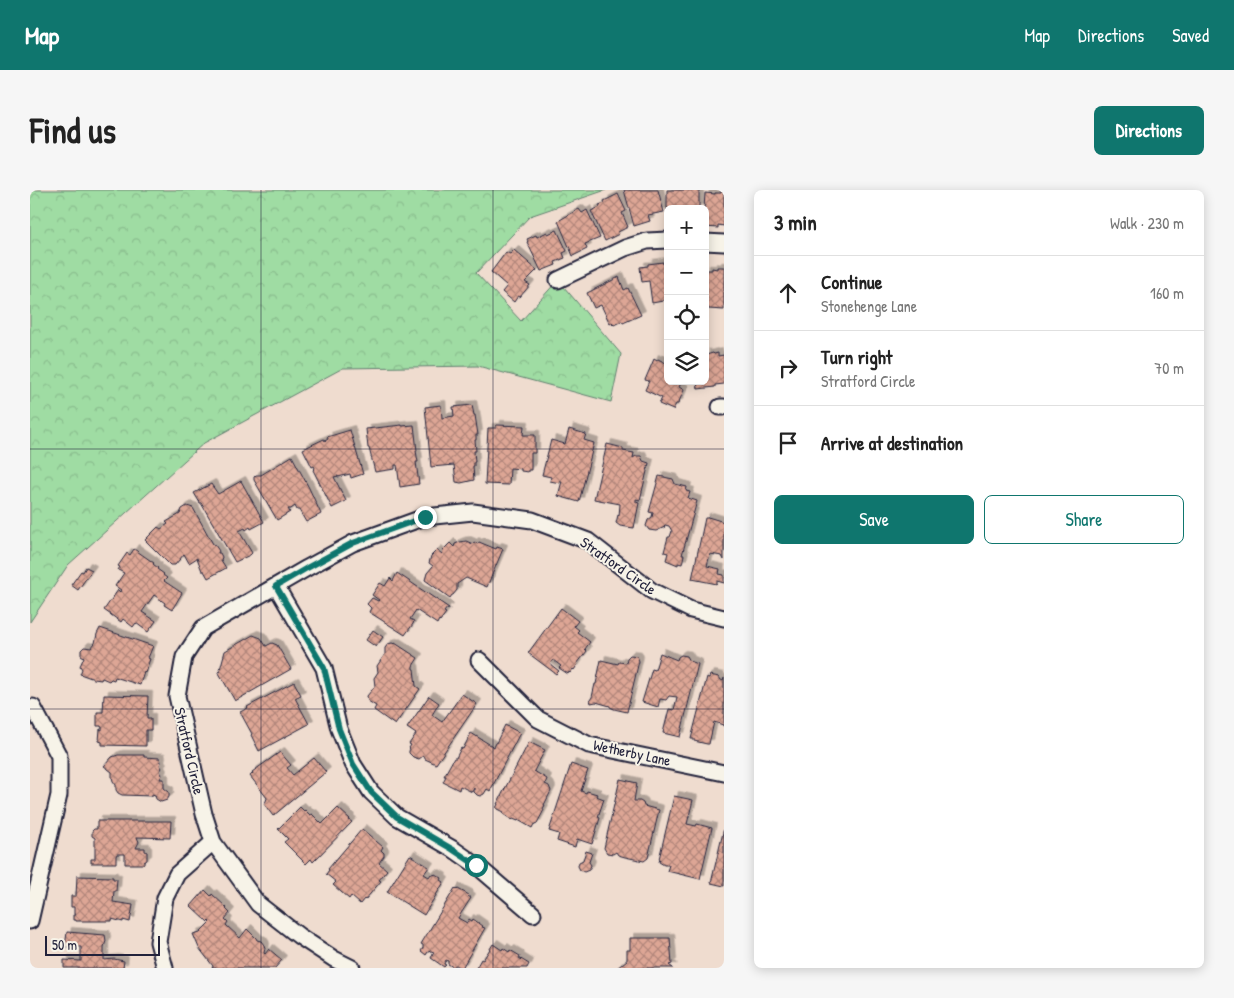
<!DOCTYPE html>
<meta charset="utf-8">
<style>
body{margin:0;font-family:"Patrick Hand",sans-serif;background:#f6f6f6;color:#222}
.controls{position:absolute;right:15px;top:15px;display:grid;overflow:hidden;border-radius:8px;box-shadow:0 2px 12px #0003}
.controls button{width:45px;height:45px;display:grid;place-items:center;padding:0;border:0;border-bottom:1px solid #e0e0e0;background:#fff;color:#222;font:25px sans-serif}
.scale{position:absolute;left:15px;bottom:12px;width:115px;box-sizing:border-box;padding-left:5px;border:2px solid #22223b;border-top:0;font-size:14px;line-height:18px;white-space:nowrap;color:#22223b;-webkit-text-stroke:4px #f7f3e8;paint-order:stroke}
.stop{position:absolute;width:15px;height:15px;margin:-11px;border:4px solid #0f766e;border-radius:50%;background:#fff}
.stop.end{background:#0f766e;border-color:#fff;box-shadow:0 1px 5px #0008}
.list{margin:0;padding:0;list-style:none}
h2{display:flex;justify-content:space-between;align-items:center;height:65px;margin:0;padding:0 20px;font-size:21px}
h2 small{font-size:16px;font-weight:400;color:#767676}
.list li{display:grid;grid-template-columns:32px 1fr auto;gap:15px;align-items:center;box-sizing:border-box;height:75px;padding:0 20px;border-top:1px solid #e0e0e0}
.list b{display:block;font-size:19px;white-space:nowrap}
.list p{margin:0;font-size:16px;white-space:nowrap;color:#767676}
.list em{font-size:16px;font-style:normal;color:#767676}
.actions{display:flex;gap:10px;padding:15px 20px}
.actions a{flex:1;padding:11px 0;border:1px solid #0f766e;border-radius:8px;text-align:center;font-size:18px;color:#0f766e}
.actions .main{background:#0f766e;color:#fff}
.icon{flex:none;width:28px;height:28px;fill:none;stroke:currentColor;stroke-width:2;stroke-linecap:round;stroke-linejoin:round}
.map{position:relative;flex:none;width:694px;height:778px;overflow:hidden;border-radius:8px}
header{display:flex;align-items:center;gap:30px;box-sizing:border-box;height:70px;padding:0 25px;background:#0f766e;color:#fff}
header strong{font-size:24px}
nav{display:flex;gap:28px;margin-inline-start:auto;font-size:18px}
.intro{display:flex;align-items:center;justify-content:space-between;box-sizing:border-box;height:120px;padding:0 30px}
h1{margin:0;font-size:35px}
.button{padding:12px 22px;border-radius:8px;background:#0f766e;color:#fff;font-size:18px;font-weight:700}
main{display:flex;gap:30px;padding:0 30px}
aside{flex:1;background:#fff;border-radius:8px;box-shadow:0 2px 12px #0003}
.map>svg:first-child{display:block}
.forest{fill:url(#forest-crowns);stroke:#607f6f}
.building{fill:url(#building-cross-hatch);stroke:#22223b;filter:url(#shadow)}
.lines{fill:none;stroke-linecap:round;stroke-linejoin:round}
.street-casing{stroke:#22223b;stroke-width:19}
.street{stroke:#f7f3e8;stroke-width:15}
.route{stroke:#0f766e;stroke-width:6}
.grid{fill:none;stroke:#22223b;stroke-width:1;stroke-opacity:0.55}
.labels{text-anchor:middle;stroke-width:4;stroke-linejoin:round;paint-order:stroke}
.street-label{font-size:15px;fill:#22223b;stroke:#f7f3e8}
</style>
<header>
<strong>Map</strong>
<nav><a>Map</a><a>Directions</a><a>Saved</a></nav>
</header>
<div class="intro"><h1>Find us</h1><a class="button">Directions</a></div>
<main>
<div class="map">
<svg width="694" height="778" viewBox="0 0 694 778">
<defs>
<pattern id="forest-crowns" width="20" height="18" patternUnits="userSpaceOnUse" patternTransform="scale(1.25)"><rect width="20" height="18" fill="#9fdca3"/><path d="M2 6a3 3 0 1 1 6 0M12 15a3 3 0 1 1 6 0" fill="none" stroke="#89bc8d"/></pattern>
<pattern id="building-cross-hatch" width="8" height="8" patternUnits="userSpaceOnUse" patternTransform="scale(1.25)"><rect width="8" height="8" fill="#dda695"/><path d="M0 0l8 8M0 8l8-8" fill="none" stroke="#b3877b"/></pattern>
<filter id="shadow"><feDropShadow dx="4.5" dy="-4.5" stdDeviation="0" flood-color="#0004"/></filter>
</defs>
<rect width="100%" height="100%" fill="#efdccf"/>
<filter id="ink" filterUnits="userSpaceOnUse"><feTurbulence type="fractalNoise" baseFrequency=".02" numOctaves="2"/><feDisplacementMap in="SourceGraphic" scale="10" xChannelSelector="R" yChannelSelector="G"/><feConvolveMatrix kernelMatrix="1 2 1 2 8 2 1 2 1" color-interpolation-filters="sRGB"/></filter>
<g filter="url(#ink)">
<path class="forest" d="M0,0H576L500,26L446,83L491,131L528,90L591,164L581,212L448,176L313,178L174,253L38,375L0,432Z"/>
<path class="building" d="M594,0H628L634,22L618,25L620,31L604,36Z
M637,0H669V19H638L637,33Z
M691,1L694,2V36L688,35V38L675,37V19H674L675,3L685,4V3H691Z
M588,4L596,21L592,23L598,37L588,42L589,44L575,51L561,21L570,17L569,15L575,13L574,11Z
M549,19L552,23L557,20L570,48L555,54L557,59L543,66L528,31Z
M527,40L537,61L533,63L535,68L525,72L526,75L511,81L497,52L498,51L497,49L506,45L507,47L517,42L518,44Z
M484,60L507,80L495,92L500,95L490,107L488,106L484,112L472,102L477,96L461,82L476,62L480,64Z
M633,72V74L638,73V109L633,110V111L622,113L619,91L612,92L610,77L618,76V74Z
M687,77H694V120L678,119V117L675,116V80H682V78L687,79Z
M589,87L594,100L598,98L611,125L593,133L592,131L584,135L582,133L580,134L571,115L564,118L557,103Z
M675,163L676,165L683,163L684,164L688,163V166L694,165V194L685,195V197L668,199L667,191H675Z
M624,169L627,171L628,169L638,174V191H652L649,197L654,200L648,214H646L643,220L629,214L632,208L615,200L619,191L615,190Z
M411,215L412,228L424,226L423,217L442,215L444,225H445L448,245H446V250H445L446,261H444L445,272H444V276H443L444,290L431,293L426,292L424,275L401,277L395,217Z
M372,235V236L384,235L387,261H386L388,272H386L389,294L370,297L367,275H365V279L345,282L339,258H338L336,239Z
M466,235L494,236L493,245H505V263H501V280H498V282L491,281V279L480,278L479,295L455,294L458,238H466Z
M539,239L556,244L554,250L564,253L549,312L528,306L532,291H530V293L520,291L521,287L512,285L521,250L535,254Z
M320,240L333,284L321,288L320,284L308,287V286L304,287L316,311L302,318L283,280L285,278L284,276L282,277L273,259L294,249L295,251L298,249L297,247Z
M577,254L593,258V261L604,263L603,268L606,266H611L613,271L619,273L610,310L606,309V312L609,313L604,338L590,336L586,333L588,325L589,326L590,314L564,309Z
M262,266L279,298L291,324L276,332L269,320H267L265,316L261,319H258L260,322L247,330L224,290V287L226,285H231Z
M629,286L643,289L645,294L657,297L656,301L660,302L658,308L667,311L652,365H654L652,374L648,373V375L636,370L638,363L634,362L638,347H640L642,341L639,336L635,335L634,336L635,337L626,341L619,340L616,336L618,330L622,327L623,323L619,322Z
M211,291L234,332L221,339L220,337L216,340L215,338L209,341L222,363L220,365L205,372L171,313H170L164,303L181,294L188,304Z
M157,316L163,318L183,354L185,355L189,361L188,363H190L192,367L191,370L196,378L178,388L174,381H172L167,368L159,373L154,364L145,375H140L115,350L128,337L131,339L138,334L136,332L150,324L152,319Z
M678,327L694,332V370L692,366L680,364L677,376L690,379L689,384L694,385V393L687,391V394L662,389L675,328H678Z
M436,351L443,354L444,352L448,354L449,352L466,359L467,357L473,359L457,397L436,388L427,394V400L423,405H422L420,408L395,390L397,383L403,376L399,373L401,366L407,360L412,364L413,360L420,353L424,357L425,354L430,352Z
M104,359L124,373L123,374L128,378L127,379L134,384L133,385L137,388L134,391L152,403L142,420L134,415L135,413L124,405L112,422L126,431L118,442L106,433L103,437L93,429L91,432L74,420L88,400L90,402L91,400L85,396L94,383L88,380L90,377L88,376L97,363L100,365Z
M56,377L62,380L48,400L41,395L51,381L53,382Z
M367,383L419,418L418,420L417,418L414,422L416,423L410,431L409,430L407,434L386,420L380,429L384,431L383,434L375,445L339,422L341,418L337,414L342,408L348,411L349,410L342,405L350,393L355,396L360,388L363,391Z
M531,418L548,431L544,436L549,440L547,442L560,452L555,459L557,461L547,474H548L544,480L543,479L540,483L539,482L538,484L529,478L531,476L523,470L520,474L529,481L526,484L498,463Z
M70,438L123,456L118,468L120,469L115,483L114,482L110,495L85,487L84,490L81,489L79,491L72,488L71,490L64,489L50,484L52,479L50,476L54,467L51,465V460L54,457L61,458L65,453L67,444Z
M343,440L353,447L346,457L336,450Z
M223,445L231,448L236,456L242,453L247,455L261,479L205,511L189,483L195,461Z
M362,453L365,454V453L388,468L383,476V479H384L386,496L390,499L365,535L344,520L346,516L338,511L337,506L345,496L344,488L348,482L347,476L355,464V458L358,454Z
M630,463L647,470L648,467L651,465L657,466L660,471L668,474L650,547L633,543L639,519L644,520L647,507L639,506L636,510L630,509L628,517L612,512L622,479L625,480Z
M600,465L607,466L609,471L597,522L584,519L580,517V516L566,512L561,513L560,510L562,507L565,494H566L571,470L588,474L589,472L596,473L597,468Z
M680,485L689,487L691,490L693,491L694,488V536H693V535L684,532L679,554H677L664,551V549H661L677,487L679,488Z
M264,492L271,505L265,508L279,534L229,561L221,545L222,544L210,522L218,518L217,517Z
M432,504L447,514L406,574L395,569V567L393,566L389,569L383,567L379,563V561L380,559L379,558L381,555L379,554L386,544L377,538L399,506L409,513L402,525L412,532Z
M74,505L118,506L117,528H121V540H116V556L72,555V552L69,551L70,539L72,540V537H71V536H67V522H73Z
M475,535L490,543L460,601L457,599L454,604L450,606L447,605L444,602V598L442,602L430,596L429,600L413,592L416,586H414L424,568H426L431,558L433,559L441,543L464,557Z
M499,552L515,560L504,581L517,589L515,594L519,596L521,601L514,615H515L513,619L514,620L506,635L504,634L502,638L488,630V631L483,629L482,630L473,624L474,622L466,618L468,614H467Z
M250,562L261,575L257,578L263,585L284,568L296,582L243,626L234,614L236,611L237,608L220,586L223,583L222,582Z
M88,565H114V567L130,568L131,572L130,575L132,578L130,581L132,585L130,589H134V598L139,602V607L137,610L131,612L126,609L125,605L122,604V606L92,605L88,603L86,600V595L83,591L82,587V582L74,576L82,567Z
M541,574L558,580L551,601L556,603L557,601L567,604L566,606L574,609L568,627L570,628L562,654L547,649L545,657L527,651L529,644L519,641Z
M590,589L607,593L604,611H610L613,613L614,616L629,620L618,668L614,671L595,667L588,665L586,662L583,664L577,663L574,658Z
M644,606L663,610L657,634L666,636L667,634L682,638L670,689L637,681L639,675H634L629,672L630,669H629Z
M270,617L274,621L275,620L280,625L282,624L292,634L308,618L320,629L319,630L322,632L283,672L281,669L276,674L254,652L258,649L248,639Z
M67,631H141L140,648L107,647L109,652L106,658H115V661L117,662V670L114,672V674H95V664H87L86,666V673H61V669H65V648L62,646V641L64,639H67Z
M694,638V696L681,693Z
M332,639L353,657L351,660L354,663V666L349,673L357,680L349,690L351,691L335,710L334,709L330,714L321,706L319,709L303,695L306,692L296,684L299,680L298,679Z
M556,661L562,663L559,672L561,675L559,680L554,682L550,680L548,676L549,672L553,670Z
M380,665L399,677L394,684L399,687L401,684L404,685L405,684L412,688L411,690L414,692L394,725L357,702Z
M47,686L83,687V689H87L86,701H84L83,712L103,715L100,732L93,730V732L82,729V731H46V730H43V725H46L44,724V717H41V706H46Z
M425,698L427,700L428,699L439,705L438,706L441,708L428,728L437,733L439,729L442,731L443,729L453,736L452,737L455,738L432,778L426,775L423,777L418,774V771L416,770L414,774L416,775L414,777L401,768L404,762L401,761L398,762L396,765L391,761L393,758V755L391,754Z
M175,700L181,706L182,704L197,718L196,719L200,723L195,729L198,732L196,735L210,748L217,739L226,748L227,750L231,751L234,755L235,758L234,763L235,764L239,759L252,770L245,778H182L183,776L169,758L163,744L170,742L180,732L179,731L178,732L161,716Z
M37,742L75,745L76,751L74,757V770L84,769L94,771L93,778H34V770L51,771V757H35Z
M600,748H640L642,774L639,775L643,778H587L597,770V760H600Z
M463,754L472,760L473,758L479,762L480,760L490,766L489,768L499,774L497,778H446L451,769L453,770Z"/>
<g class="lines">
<defs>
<path id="street" d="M675,52L694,53
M528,90L595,58L617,51L638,50
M690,217H694
M246,396L294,478L309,539L323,574L341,602L367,627L423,659L446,675L503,724
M449,470L508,529L559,555L694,583
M0,731L29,605V566L3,517
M135,778L128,752L135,708L147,684L183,652
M322,778L304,769L269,746L228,714L183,652L174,624L147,506L154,467L173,438L277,378L323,353L395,327L443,322L502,330L558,351L622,401L661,420L694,428"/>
</defs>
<use href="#street" class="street-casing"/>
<use href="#street" class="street"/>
</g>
</g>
<g class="lines" filter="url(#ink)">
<path class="route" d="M395,327L323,353L277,378L246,396L294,478L309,539L323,574L341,602L367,627L422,659L446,675"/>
</g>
<path class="grid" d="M231,0V778M463,0V778M0,259H694M0,519H694"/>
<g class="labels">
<g class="street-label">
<text transform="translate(588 376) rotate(35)" y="5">Stratford Circle</text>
<text transform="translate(159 561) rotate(77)" y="5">Stratford Circle</text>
<text transform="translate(602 563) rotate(12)" y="5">Wetherby Lane</text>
</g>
</g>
</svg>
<div class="controls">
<button>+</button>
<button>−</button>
<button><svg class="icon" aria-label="locate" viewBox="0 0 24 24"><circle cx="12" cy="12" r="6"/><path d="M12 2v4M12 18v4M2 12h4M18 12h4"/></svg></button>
<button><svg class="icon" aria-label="layers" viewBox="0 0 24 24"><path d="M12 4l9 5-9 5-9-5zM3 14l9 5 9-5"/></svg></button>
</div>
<div class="scale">50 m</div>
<div class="stop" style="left:446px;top:675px"></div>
<div class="stop end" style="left:395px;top:327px"></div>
</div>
<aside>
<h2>3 min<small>Walk · 230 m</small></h2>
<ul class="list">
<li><svg class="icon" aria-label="ahead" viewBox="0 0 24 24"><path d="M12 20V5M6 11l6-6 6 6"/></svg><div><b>Continue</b><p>Stonehenge Lane</p></div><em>160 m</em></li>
<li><svg class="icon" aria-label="right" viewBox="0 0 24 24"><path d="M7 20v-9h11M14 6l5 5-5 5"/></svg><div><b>Turn right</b><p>Stratford Circle</p></div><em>70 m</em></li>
<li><svg class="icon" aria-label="arrive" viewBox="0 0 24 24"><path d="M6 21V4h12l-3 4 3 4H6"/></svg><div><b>Arrive at destination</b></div></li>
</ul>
<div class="actions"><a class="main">Save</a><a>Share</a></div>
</aside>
</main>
